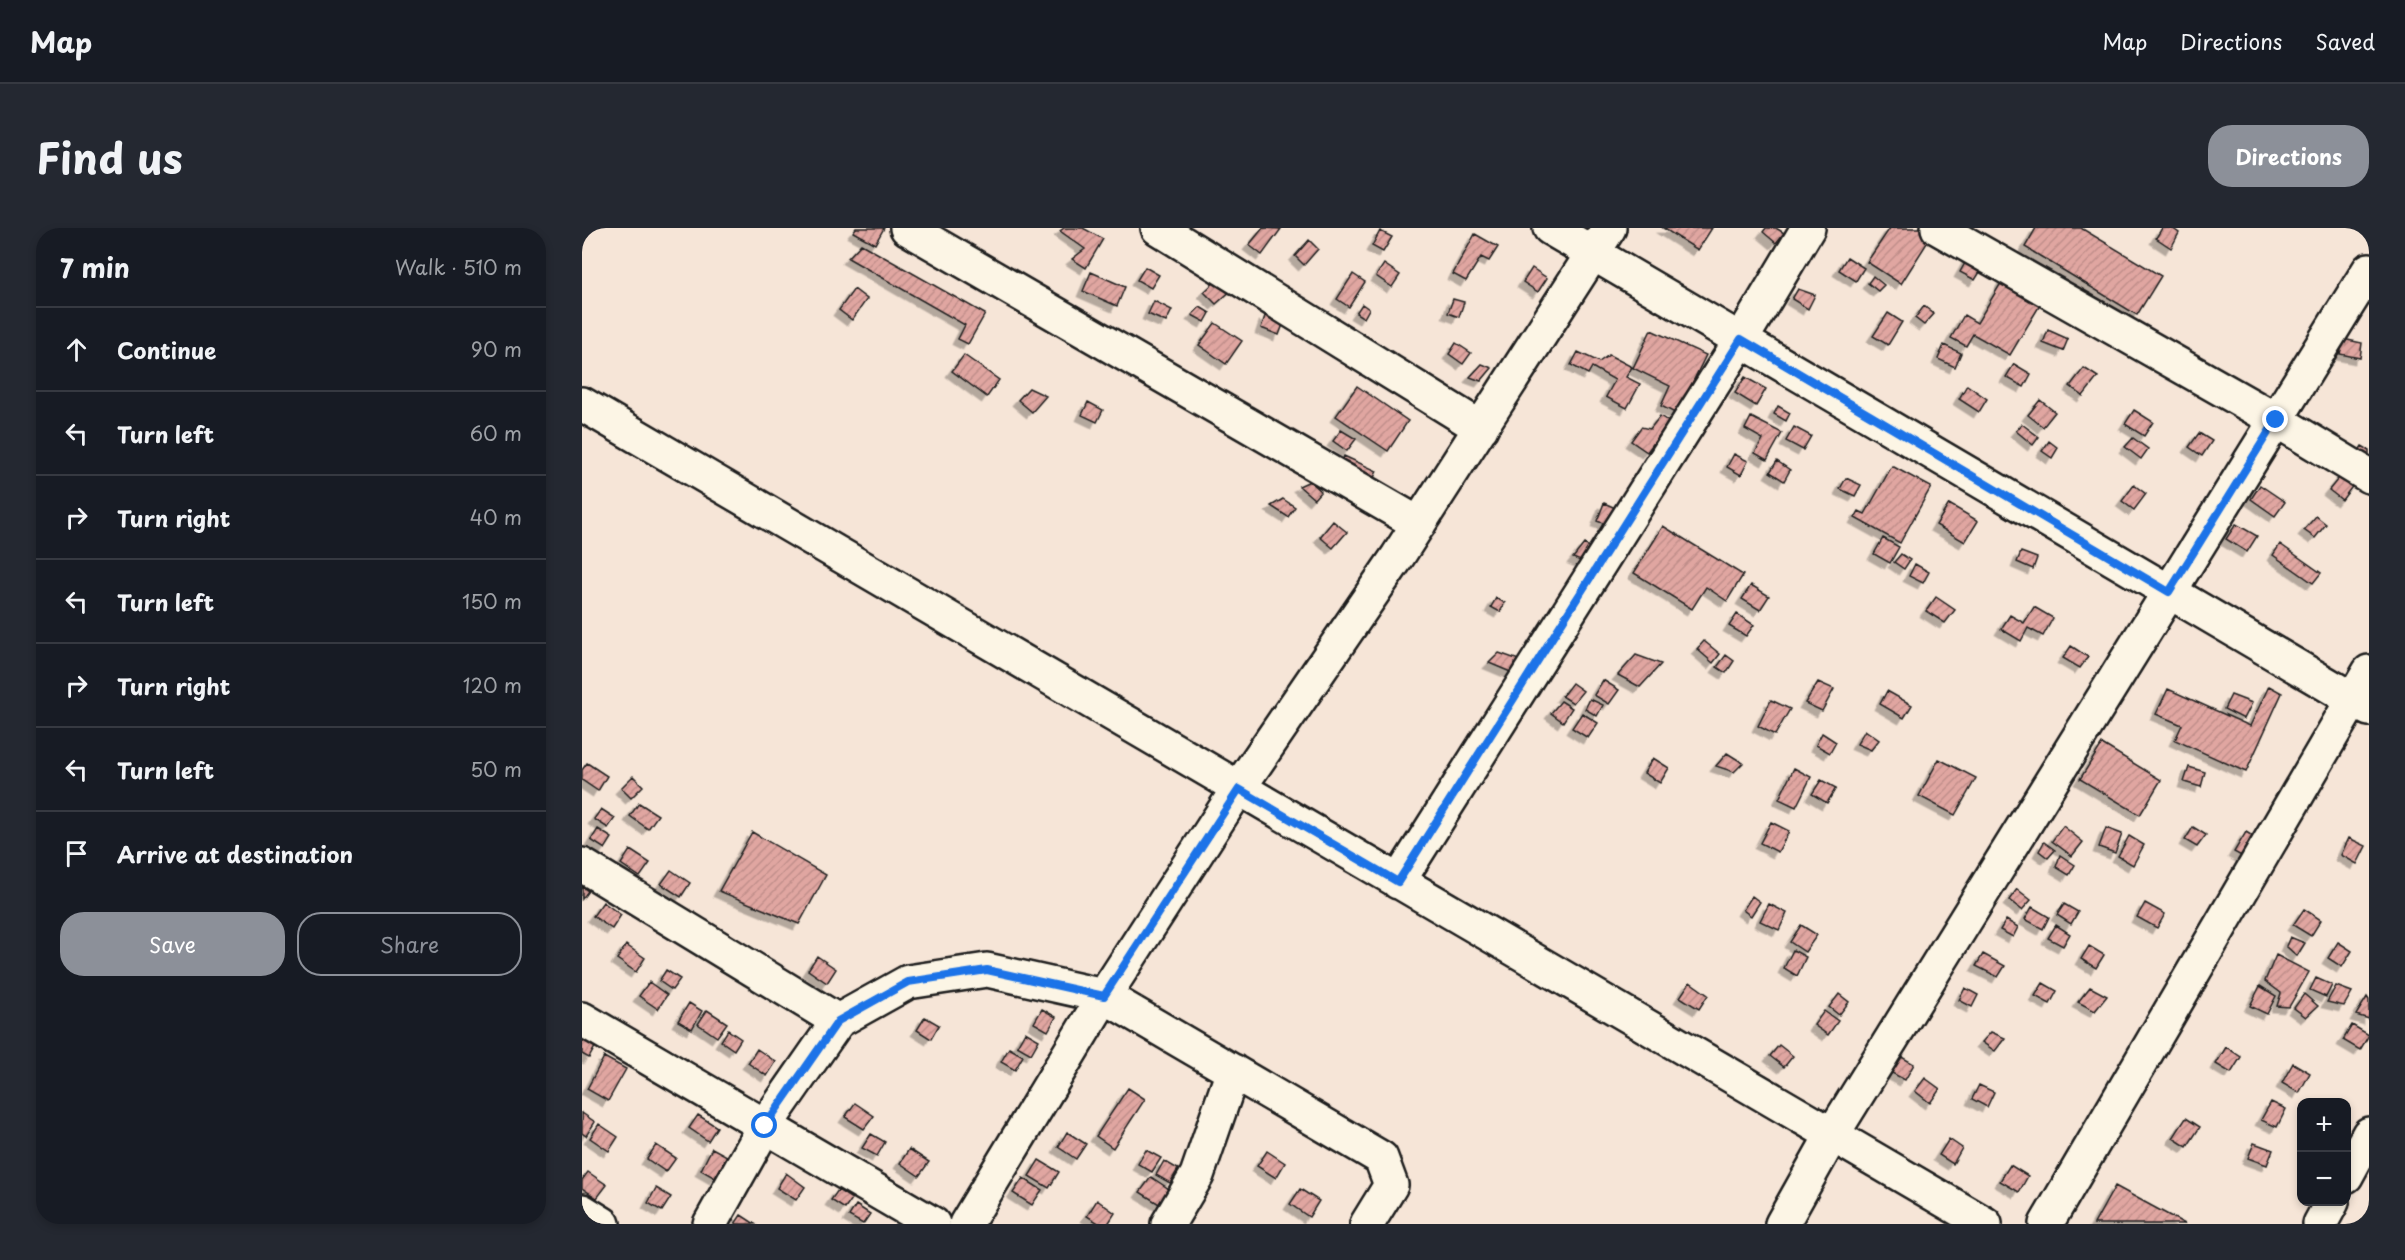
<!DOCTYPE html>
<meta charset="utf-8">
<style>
body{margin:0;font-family:"Playpen Sans",sans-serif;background:#242831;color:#f1f3f6}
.controls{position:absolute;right:18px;bottom:18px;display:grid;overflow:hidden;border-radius:12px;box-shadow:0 3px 9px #0003}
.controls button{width:54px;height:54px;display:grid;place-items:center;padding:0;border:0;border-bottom:2px solid #363941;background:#171b24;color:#f1f3f6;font:30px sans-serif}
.stop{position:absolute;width:18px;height:18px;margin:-14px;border:4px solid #1a73e8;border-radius:50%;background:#fff}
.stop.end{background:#1a73e8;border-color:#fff;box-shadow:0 2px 6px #0008}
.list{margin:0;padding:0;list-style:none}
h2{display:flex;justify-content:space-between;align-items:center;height:78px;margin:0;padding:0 24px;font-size:26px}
h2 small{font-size:20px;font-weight:400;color:#9ea1a6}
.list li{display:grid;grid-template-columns:39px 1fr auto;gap:18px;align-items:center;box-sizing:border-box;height:84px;padding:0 24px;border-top:2px solid #363941}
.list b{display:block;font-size:22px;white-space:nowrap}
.list em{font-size:20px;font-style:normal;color:#9ea1a6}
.actions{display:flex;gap:12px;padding:18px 24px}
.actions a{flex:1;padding:14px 0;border:2px solid #8c9099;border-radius:24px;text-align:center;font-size:21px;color:#8c9099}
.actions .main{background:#8c9099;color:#fff}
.icon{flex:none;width:33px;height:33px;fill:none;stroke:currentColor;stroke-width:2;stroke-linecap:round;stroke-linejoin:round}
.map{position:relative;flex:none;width:1787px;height:996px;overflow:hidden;border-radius:24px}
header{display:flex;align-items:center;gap:36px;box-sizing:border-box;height:84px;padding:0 30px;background:#171b24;border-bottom:2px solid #363941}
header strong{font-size:28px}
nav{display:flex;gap:33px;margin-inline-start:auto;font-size:21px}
.intro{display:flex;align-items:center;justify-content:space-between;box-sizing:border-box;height:144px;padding:0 36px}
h1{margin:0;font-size:42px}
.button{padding:15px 27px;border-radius:24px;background:#8c9099;color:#fff;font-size:21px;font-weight:700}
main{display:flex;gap:36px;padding:0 36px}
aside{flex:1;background:#171b24;border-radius:24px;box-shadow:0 3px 9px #0003}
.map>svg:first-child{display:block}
.building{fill:url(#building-hatch);stroke:#1c1c1c;stroke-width:1.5;filter:url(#shadow)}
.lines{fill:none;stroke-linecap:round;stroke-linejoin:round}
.minor-casing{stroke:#1c1c1c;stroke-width:38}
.minor{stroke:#fcf5e5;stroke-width:33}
.route{stroke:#1a73e8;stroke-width:8}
</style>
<header>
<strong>Map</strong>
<nav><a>Map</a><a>Directions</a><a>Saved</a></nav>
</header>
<div class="intro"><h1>Find us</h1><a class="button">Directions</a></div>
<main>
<aside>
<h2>7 min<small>Walk · 510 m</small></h2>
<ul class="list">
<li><svg class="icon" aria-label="ahead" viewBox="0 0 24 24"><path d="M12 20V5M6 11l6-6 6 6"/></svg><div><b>Continue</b></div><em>90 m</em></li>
<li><svg class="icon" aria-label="left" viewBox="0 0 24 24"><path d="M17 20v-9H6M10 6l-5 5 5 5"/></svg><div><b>Turn left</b></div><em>60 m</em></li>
<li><svg class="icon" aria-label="right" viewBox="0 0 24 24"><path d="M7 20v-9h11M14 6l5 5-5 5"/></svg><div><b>Turn right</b></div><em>40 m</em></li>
<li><svg class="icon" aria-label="left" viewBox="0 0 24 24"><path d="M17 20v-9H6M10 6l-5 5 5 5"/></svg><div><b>Turn left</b></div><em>150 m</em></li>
<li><svg class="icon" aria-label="right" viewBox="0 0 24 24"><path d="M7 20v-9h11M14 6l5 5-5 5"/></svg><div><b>Turn right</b></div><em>120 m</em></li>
<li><svg class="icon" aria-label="left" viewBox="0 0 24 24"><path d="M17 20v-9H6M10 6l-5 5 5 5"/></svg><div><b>Turn left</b></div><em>50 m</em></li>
<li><svg class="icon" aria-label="arrive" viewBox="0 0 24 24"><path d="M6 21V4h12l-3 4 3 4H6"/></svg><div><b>Arrive at destination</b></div></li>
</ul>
<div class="actions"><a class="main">Save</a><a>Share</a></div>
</aside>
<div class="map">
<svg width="1787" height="996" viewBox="0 0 1787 996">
<defs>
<pattern id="building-hatch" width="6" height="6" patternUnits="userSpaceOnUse" patternTransform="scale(1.5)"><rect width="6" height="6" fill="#e0a6a1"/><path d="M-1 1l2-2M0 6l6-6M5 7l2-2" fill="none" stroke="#c08e8a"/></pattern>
<filter id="shadow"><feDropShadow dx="-5.5" dy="5.5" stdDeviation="0" flood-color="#0004"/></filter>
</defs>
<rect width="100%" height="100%" fill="#f6e5d7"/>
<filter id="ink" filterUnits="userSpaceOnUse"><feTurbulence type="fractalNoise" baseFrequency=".0167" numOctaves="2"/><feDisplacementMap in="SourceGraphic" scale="12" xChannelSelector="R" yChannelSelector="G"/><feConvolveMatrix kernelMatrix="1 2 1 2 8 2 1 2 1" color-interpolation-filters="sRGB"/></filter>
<g filter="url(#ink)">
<path class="building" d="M274,0H302L293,16L271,4Z
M482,0H501L521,11L504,40L490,31L503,21L478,3Z
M681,0L699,1L680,27L667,17Z
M1081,0H1130L1116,22Z
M1184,0H1194L1202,5L1194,15L1181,4Z
M1308,0H1346L1352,4L1319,56L1285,34Z
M1454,0H1499L1579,48L1555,87L1443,19Z
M1580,0H1590L1597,5L1589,20L1574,10Z
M798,3L810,9L801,24L790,18Z
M893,6L916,19L907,33L899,29L884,53L871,46Z
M727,12L736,21L722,37L713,28Z
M279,16L403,86L386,116L376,111L383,97L266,30Z
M1387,28L1403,36L1393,52L1378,44Z
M1265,29L1282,40L1274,53L1257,42Z
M802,36L818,47L810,59L794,48Z
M563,39L577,47L569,60L555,52Z
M950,40L965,50L956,64L941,54Z
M509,44L543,59L535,78L501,63Z
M771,46L783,54L767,79L755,71Z
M639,48L651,61L634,76L622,64Z
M1291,48L1302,57L1296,63L1286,55Z
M1422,50L1461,72L1428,127L1391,106L1384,118L1369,110L1382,87L1395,95Z
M272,61L285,71L270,92L257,82Z
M1216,61L1233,67L1226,81L1210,71Z
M871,71L882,74L877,89L866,85Z
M572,73L590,82L584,94L566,86Z
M780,76L787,81L782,90L774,85Z
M1342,78L1352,86L1342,97L1333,90Z
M618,79L628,85L623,94L610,87Z
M1306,85L1320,94L1306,117L1291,108Z
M683,88L702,94L697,107L679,100Z
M633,95L660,113L644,136L617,117Z
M1069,102L1124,127L1095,186L1079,178L1088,158L1051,140Z
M1466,102L1486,111L1481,123L1461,115Z
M1761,111L1780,115L1778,130L1758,126Z
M874,115L889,125L881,136L867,126Z
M1362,117L1379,125L1373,139L1356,131Z
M996,124L1017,134L1027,127L1050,139L1044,149L1058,156L1045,180L1024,169L1033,152L1010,139L1006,146L989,137Z
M382,127L417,152L405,169L370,143Z
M900,136L910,140L899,153L888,149Z
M1432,136L1449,146L1442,159L1424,149Z
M1502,140L1516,149L1501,168L1488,158Z
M1163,149L1184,161L1174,178L1153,165Z
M1385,157L1405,171L1397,184L1377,171Z
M775,158L826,193L806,223L754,188Z
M447,160L464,168L450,184L436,172Z
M1458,172L1473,184L1461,199L1446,187Z
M506,174L521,182L515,194L500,187Z
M1196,178L1208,185L1204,193L1192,186Z
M1552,182L1571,194L1562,208L1543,196Z
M1078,188L1087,194L1065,224L1049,213L1059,199L1068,201Z
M1169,189L1200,205L1185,232L1173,225L1181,211L1163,201Z
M1440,196L1457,209L1451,217L1434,203Z
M1212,199L1229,208L1221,222L1204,213Z
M759,202L774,211L765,223L751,213Z
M1617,205L1630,213L1620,228L1607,219Z
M1551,210L1566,221L1559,231L1543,219Z
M1467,213L1476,220L1470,230L1460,223Z
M1780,218L1787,222V239L1773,229Z
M1152,226L1166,233L1159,247L1145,239Z
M762,228L795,243L789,256L756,241Z
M1195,233L1208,242L1202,253L1188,244Z
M1310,238L1349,259L1318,315L1273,290L1277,283L1283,286Z
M1760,246L1772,256L1760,272L1747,262Z
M1264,250L1279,257L1273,268L1258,261Z
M728,253L739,263L732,271L717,258Z
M1552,257L1564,266L1552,282L1540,273Z
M1678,257L1703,274L1693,288L1669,271Z
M701,271L713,279L706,289L689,278Z
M1022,275L1038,282L1032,299L1015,293Z
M1367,276L1396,293L1383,314L1354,297Z
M1734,288L1744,296L1733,310L1722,302Z
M751,293L765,304L751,320L738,309Z
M1654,296L1675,308L1665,324L1644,311Z
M1081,298L1161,347L1145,373L1124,359L1110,381L1052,345Z
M1301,310L1317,319L1308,335L1292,326Z
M1002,316L1013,322L1006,336L991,330Z
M1698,316L1739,345L1731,355L1691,327Z
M1439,324L1455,330L1451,341L1435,334Z
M1319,326L1328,332L1322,341L1312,334Z
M1333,336L1347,344L1341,355L1327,348Z
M1169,357L1187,368L1178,382L1160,371Z
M1354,369L1373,382L1363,395L1344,383Z
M914,370L923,375L918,384L909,379Z
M1452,379L1471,390L1461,408L1446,400L1439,413L1419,401L1428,387L1442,395Z
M1155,386L1172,397L1164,408L1147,398Z
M1122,413L1138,426L1131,435L1115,421Z
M1489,418L1506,429L1498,440L1481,430Z
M917,425L940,433L931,445L907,435Z
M1054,427L1079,436L1058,459L1036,447Z
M1144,427L1152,433L1144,445L1135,439Z
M1021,452L1037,462L1027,476L1012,467Z
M1236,454L1252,461L1240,483L1223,475Z
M990,455L1001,463L991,475L980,468Z
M1687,458L1700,465L1664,544L1593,512L1600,497L1574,486L1586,461L1668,498Z
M1305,463L1330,477L1322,490L1298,476Z
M1649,467L1670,475L1662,491L1642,481Z
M1008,471L1021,477L1015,488L1003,481Z
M1189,472L1208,481L1193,507L1176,498Z
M979,473L990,480L981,494L969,485Z
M1000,485L1016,495L1006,510L990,500Z
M1283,502L1297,512L1289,522L1275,516Z
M1240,505L1254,514L1248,525L1234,517Z
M1520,516L1579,552L1558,587L1498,551Z
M1145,525L1161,535L1152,544L1134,538Z
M1071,530L1087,540L1078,555L1062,545Z
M1357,531L1394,550L1373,587L1337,568Z
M5,535L25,548L16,563L0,552V542Z
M1607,539L1623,544L1619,559L1602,554Z
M1212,540L1229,549L1214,579L1197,571Z
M51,548L61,558L49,570L39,560Z
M1239,552L1254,560L1245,575L1230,566Z
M57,575L76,587L66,601L48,588Z
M19,581L33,590L26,600L12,591Z
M1189,594L1207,603L1196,624L1178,615Z
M1481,598L1501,614L1490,628L1470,613Z
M1611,599L1624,607L1615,619L1603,612Z
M1524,600L1540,606L1533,625L1517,619Z
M16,601L30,610L23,621L9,612Z
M170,604L244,647L217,696L137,663Z
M1664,604L1674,610L1663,630L1652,624Z
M1547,608L1562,617L1551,637L1536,628Z
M1767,610L1784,618L1775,636L1759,627Z
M1462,614L1473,622L1466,630L1457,623Z
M48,622L68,635L58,649L39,636Z
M1478,627L1493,637L1487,647L1474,639Z
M89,642L108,655L99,669L79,656Z
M0,659L6,663L0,671Z
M1435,661L1449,672L1440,682L1427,672Z
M1170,668L1178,674L1169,688L1161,682Z
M21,674L39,687L30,701L11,688Z
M1563,675L1583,686L1575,700L1555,689Z
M1187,676L1205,685L1197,702L1178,693Z
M1482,676L1496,684L1489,696L1475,687Z
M1450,679L1467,689L1461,701L1443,691Z
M1722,681L1739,692L1729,708L1711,697Z
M1424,692L1436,699L1431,709L1418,702Z
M1219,697L1235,707L1223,724L1208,714Z
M1474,697L1488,706L1481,718L1466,710Z
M1708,709L1723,715L1715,728L1704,718Z
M1756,714L1770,723L1760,739L1746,730Z
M44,717L63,730L54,744L35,731Z
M1507,718L1522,727L1514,740L1499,731Z
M1211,722L1224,729L1215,748L1202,740Z
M1401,726L1423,738L1416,749L1394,738Z
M1694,727L1727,744L1707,779L1695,778L1699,765L1683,753Z
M235,728L254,741L245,755L226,742Z
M84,742L98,751L90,762L77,753Z
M1734,750L1750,757L1744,769L1728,762Z
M67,754L85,767L76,781L57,768Z
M1108,754L1126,767L1117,781L1098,769Z
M1461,755L1475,763L1468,776L1453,768Z
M1678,758L1694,768L1685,786L1668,778Z
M1754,758L1770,764L1762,778L1745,774Z
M1508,759L1525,768L1513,783L1496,774Z
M1383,760L1396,767L1390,779L1377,772Z
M1257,766L1267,774L1257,787L1247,779Z
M1722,766L1736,778L1724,789L1712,780Z
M1785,769L1787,772V791L1774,787Z
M107,775L120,783L110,801L96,793Z
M460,781L474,789L466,803L452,795Z
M125,782L145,795L135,809L116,796Z
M1242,783L1256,793L1246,807L1232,797Z
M343,789L357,797L349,811L335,802Z
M1770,797L1787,807L1778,822L1761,812Z
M146,802L159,811L152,822L139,813Z
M443,804L457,812L449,826L435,818Z
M1409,804L1423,810L1413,823L1400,814Z
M0,811L13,819L7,830L0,826Z
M1197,817L1211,828L1202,839L1188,828Z
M1644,819L1659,829L1649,845L1634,836Z
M427,820L441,828L433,842L419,834Z
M175,821L194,834L185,848L166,835Z
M1316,827L1332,836L1323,852L1308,844Z
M22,829L44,841L26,873L5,861Z
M1711,835L1728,845L1717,865L1700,855Z
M1343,850L1358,861L1348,875L1333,863Z
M1397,857L1412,864L1405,879L1390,871Z
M546,860L563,871L531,920L514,908Z
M1689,874L1704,881L1695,899L1679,892Z
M273,875L292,888L282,901L263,889Z
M0,885L13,894L4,908L0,905Z
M116,887L135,899L126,913L107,900Z
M1604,890L1618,899L1605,919L1591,910Z
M17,896L36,909L27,923L8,910Z
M485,904L504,916L494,931L476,919Z
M289,906L303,914L295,928L280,920Z
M1367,911L1380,920L1371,936L1357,927Z
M1672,915L1691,922L1685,937L1666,930Z
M74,917L94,930L84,944L65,931Z
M130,920L145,928L133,950L119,942Z
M327,921L347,934L337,948L318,935Z
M564,922L579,930L570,944L556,936Z
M685,923L703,935L694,950L675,938Z
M457,932L477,944L467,960L447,948Z
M582,933L596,941L588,955L574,947Z
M1428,937L1446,948L1437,964L1418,953Z
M6,944L25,957L15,970L0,960V952Z
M204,945L223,959L214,972L195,960Z
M569,949L587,961L577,976L558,964Z
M441,950L460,962L450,977L431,965Z
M1533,958L1603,996H1512Z
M74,960L89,969L80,983L66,975Z
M718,961L737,973L727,989L708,976Z
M256,962L270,971L263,981L249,972Z
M515,972L533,985L526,996H518L505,988Z
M274,977L288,986L281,996L267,988Z
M159,987L173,996H153Z"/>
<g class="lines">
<defs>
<path id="minor" d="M325,0L837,296
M576,0L899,200
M968,0L1787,481
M1356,0L1694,192L1787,248
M0,176L1403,996
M0,637L256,793
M816,654L1159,112L1226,0
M0,791L351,996
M1764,948L1787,906
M0,983L21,996
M128,996L183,898L256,793L326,754L405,742L522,768L799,930L809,957L785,996
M384,996L522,768L656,561L816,328L1027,0
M586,996L615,947L651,843
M1200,996L1250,907L1787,42
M1464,996L1787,444
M1738,996L1750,974"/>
</defs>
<use href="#minor" class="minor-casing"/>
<use href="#minor" class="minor"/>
</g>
</g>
<g class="lines" filter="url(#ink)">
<path class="route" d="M183,898L256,793L326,754L405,742L522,768L657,561L816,654L1159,111L1587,364L1694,192"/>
</g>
</svg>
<div class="controls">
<button>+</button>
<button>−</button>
</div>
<div class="stop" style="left:183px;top:898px"></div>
<div class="stop end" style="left:1694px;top:192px"></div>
</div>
</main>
